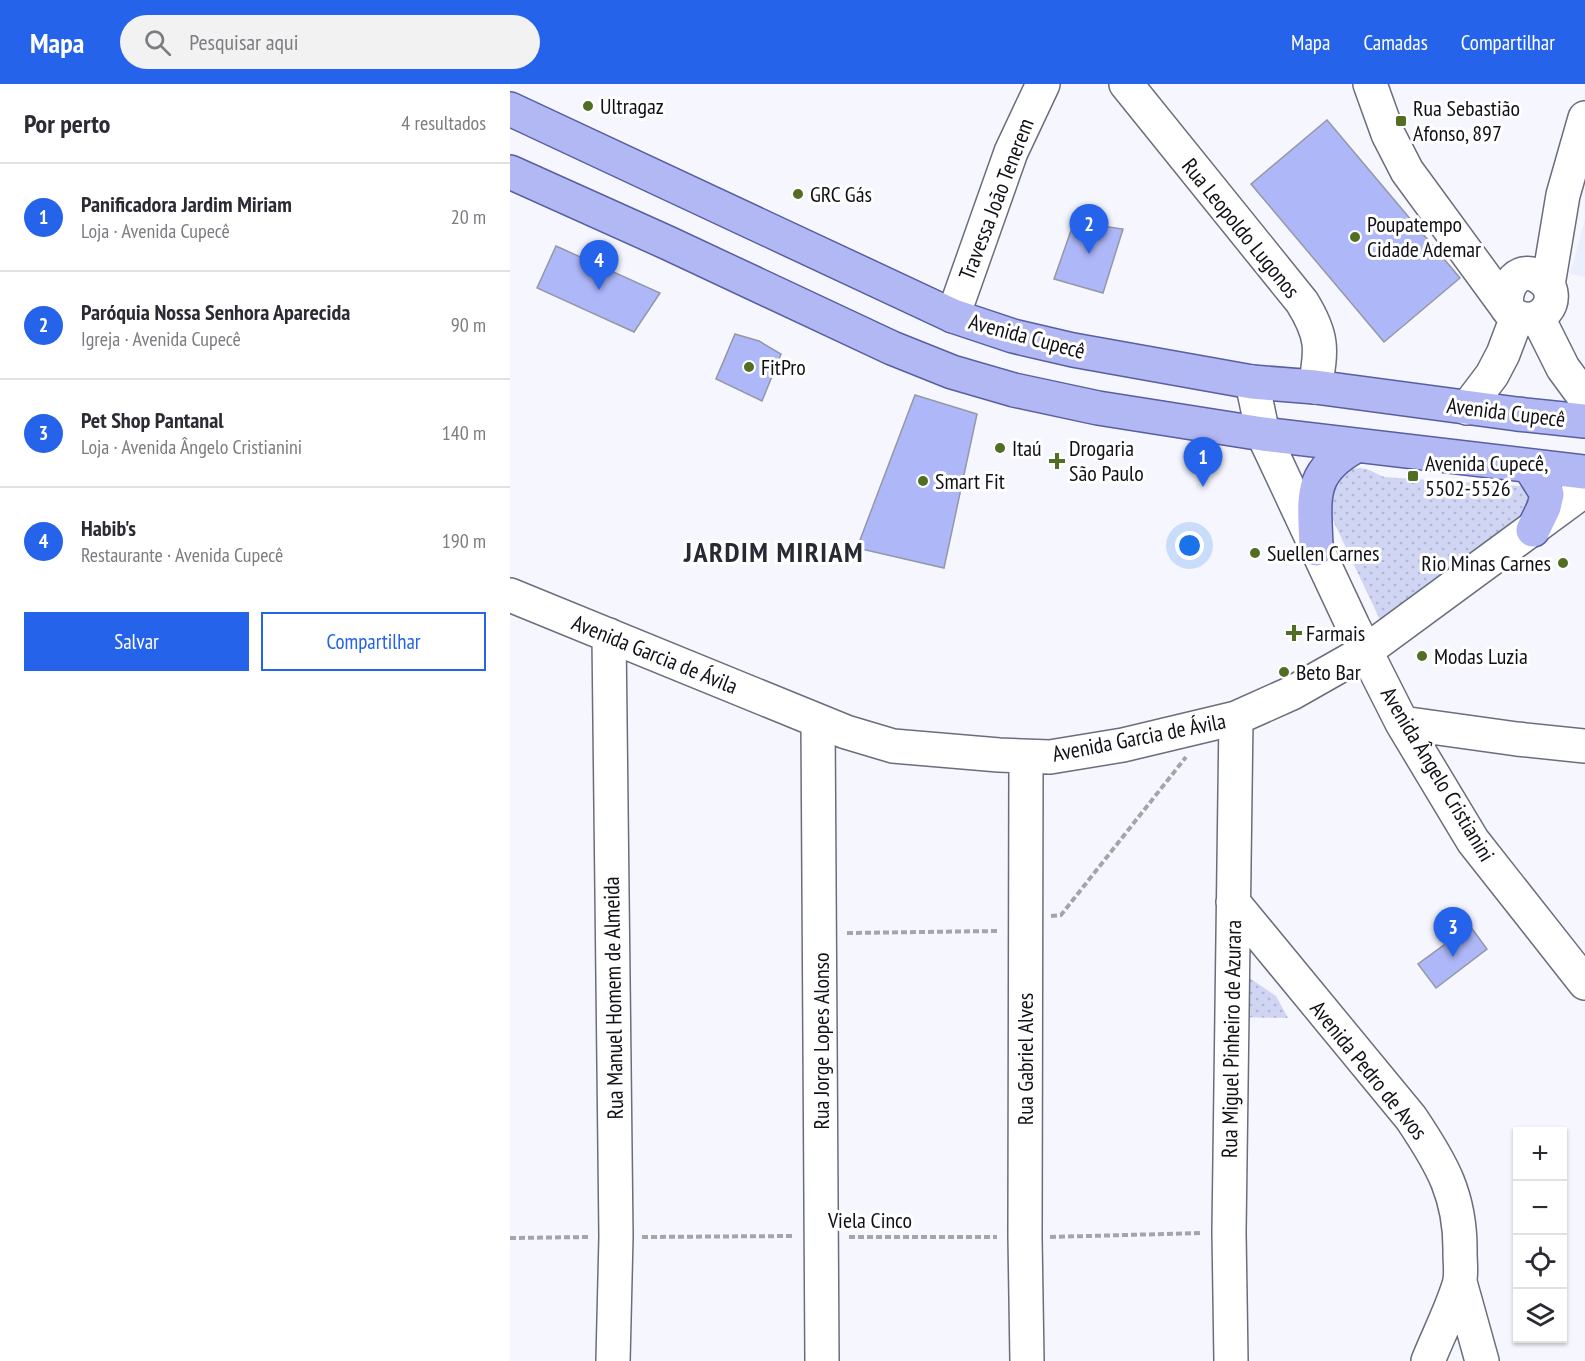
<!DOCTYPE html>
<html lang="pt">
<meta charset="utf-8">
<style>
body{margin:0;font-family:"PT Sans Narrow",sans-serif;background:#f2f2f3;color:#2b2b33}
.controls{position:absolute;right:18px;bottom:18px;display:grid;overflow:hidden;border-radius:0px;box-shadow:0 2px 4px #0004}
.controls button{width:54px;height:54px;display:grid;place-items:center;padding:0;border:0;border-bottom:2px solid #e1e1e2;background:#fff;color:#2b2b33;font:30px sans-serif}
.you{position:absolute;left:680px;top:462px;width:21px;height:21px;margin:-15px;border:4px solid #fff;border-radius:50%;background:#1a73e8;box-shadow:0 0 0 9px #1a73e833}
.badge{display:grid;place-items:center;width:39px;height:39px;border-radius:50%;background:#2563eb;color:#fff;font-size:20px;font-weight:700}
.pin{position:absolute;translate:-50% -50px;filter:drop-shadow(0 2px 3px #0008)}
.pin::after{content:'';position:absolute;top:32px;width:21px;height:18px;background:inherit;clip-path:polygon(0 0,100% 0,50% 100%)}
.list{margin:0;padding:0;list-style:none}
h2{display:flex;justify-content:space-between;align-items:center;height:78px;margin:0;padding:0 24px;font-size:26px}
h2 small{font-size:20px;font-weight:400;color:#7c7c81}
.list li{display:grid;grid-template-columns:39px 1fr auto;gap:18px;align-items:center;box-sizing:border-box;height:108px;padding:0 24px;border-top:2px solid #e1e1e2}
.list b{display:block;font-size:22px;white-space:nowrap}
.list p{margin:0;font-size:20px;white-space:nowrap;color:#7c7c81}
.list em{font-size:20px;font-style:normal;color:#7c7c81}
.actions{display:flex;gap:12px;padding:18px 24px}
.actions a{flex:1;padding:14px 0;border:2px solid #2563eb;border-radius:0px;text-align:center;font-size:21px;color:#2563eb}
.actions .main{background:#2563eb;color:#fff}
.icon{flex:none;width:33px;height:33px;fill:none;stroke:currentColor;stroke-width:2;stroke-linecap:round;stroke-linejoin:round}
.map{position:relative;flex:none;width:1075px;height:1277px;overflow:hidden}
header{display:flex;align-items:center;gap:36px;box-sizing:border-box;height:84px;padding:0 30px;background:#2563eb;color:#fff}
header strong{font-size:28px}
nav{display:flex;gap:33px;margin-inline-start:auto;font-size:21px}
.search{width:420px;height:54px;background:#f2f2f3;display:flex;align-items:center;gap:15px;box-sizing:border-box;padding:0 21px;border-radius:33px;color:#7c7c81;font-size:22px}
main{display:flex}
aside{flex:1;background:#fff}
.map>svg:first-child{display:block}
.built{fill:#ebeefd}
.park{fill:url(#park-dots)}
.building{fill:#aeb8f9;stroke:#9497a6;stroke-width:1.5}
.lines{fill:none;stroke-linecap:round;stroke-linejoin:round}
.minor-casing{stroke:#6a6d7c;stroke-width:36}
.major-casing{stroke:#585fa0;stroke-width:36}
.path{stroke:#a4a5ab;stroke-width:4;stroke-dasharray:6 3;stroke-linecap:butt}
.minor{stroke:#fff;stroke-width:33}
.major{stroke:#b2b8f3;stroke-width:33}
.poi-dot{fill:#516e22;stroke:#fff;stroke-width:2}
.labels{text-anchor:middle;stroke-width:6;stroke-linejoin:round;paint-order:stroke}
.poi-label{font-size:22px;fill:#101016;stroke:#fff;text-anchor:start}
.street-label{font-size:22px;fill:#101016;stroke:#fff}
.district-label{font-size:28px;font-weight:bold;letter-spacing:1.5px;fill:#272935;stroke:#fff}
</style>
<header>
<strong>Mapa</strong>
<div class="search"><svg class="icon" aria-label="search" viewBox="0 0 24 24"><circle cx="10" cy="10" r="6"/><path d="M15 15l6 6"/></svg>Pesquisar aqui</div>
<nav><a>Mapa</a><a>Camadas</a><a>Compartilhar</a></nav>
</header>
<main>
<aside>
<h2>Por perto<small>4 resultados</small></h2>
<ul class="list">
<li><span class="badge">1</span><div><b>Panificadora Jardim Miriam</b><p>Loja · Avenida Cupecê</p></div><em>20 m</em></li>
<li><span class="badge">2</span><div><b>Paróquia Nossa Senhora Aparecida</b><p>Igreja · Avenida Cupecê</p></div><em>90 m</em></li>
<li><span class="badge">3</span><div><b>Pet Shop Pantanal</b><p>Loja · Avenida Ângelo Cristianini</p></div><em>140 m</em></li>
<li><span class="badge">4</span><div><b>Habib's</b><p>Restaurante · Avenida Cupecê</p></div><em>190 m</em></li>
</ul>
<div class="actions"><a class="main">Salvar</a><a>Compartilhar</a></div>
</aside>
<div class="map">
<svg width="1075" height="1277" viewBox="0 0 1075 1277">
<defs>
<pattern id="park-dots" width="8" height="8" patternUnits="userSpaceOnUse" patternTransform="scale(1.5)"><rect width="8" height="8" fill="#d0d5f4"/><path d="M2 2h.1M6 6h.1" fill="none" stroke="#b2b6d0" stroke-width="1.8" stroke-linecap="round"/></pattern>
</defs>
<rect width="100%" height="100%" fill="#f6f7fe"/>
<path class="built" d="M1075,135V193L1060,190Z"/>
<path class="park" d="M850,384L857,385L874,393L1012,402L1022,412V426L871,538L819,428L817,416L833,386Z
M738,893L766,912L778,934L721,933Z"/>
<path class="building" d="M817,36L950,194L874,258L741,100Z
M564,138L613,145L593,209L544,195Z
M46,162L150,209L124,248L27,204Z
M225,250L249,257L271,270L252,317L206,295Z
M405,311L467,330L434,484L347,464Z
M960,842L977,865L926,904L908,880Z"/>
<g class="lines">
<defs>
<path id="minor" d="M616,0L792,218C813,252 812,265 805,303
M860,0L878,50L897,87L1001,229C1029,250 1056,213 1032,195C1010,179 993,201 997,224
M1038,201L1053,111L1075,34
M443,232L501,68L533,0
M1028,234L1053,284L1075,314
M742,298L753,350L843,542L892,639L963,757L1075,899
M957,324L982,291L993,270L1007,233
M0,511L336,648L383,662L489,671L540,673L613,661L726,634L782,609L856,567L1075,406
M99,551L106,1153L103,1277
M308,637L312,1277
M892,639L1007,655L1075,662
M516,673L515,1153L517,1277
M723,818L901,1034C932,1080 951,1112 950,1169C950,1179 952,1191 949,1201C941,1227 928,1252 918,1277
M950,1198L972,1277
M721,1277L719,1148L726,634"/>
<path id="major" d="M0,25L443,232L503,252L563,266L742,298L805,303L1007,330L1075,337
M0,88L158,159L382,264L442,288L504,306L588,324L753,350L1075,388
M1020,383L1037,410L1034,423L1023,446
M806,465C805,416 796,389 846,362"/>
</defs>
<use href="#minor" class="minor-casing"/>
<use href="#major" class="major-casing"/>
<path class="path" d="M541,832L551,831L676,673
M337,849L488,847
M132,1153L283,1152
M339,1153H487
M540,1153L691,1149
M0,1154L79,1153"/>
<use href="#minor" class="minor"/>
<use href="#major" class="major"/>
</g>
<g class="poi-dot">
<circle cx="78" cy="22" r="6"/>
<rect x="885" y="31" width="12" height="12" rx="3"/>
<circle cx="288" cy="110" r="6"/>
<circle cx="845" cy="153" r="6"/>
<circle cx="239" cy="283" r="6"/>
<circle cx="490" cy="364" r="6"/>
<path d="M544 368h6v6h6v6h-6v6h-6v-6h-6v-6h6z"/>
<rect x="897" y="386" width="12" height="12" rx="3"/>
<circle cx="413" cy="397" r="6"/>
<circle cx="745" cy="469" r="6"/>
<circle cx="1053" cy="479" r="6"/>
<path d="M781 540h6v6h6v6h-6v6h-6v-6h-6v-6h6z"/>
<circle cx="912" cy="572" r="6"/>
<circle cx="774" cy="588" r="6"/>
</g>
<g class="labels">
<g class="poi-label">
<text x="90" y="30">Ultragaz</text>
<text x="903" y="32">Rua Sebastião<tspan x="903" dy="25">Afonso, 897</tspan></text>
<text x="300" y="118">GRC Gás</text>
<text x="857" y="148">Poupatempo<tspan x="857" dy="25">Cidade Ademar</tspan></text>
<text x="251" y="291">FitPro</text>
<text x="502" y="372">Itaú</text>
<text x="559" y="372">Drogaria<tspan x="559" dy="25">São Paulo</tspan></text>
<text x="915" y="387">Avenida Cupecê,<tspan x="915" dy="25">5502-5526</tspan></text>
<text x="425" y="405">Smart Fit</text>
<text x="757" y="477">Suellen Carnes</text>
<text x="1041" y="487" text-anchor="end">Rio Minas Carnes</text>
<text x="796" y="557">Farmais</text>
<text x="924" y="580">Modas Luzia</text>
<text x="786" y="596">Beto Bar</text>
</g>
<g class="street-label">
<text transform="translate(486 115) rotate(-69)" y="8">Travessa João Tenerem</text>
<text transform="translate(731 144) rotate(51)" y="8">Rua Leopoldo Lugonos</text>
<text transform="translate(517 252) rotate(15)" y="8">Avenida Cupecê</text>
<text transform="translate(996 328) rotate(7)" y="8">Avenida Cupecê</text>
<text transform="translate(145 570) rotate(22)" y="8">Avenida Garcia de Ávila</text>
<text transform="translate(629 653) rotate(-11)" y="8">Avenida Garcia de Ávila</text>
<text transform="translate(928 690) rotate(59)" y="8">Avenida Ângelo Cristianini</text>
<text transform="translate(103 914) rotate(-91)" y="8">Rua Manuel Homem de Almeida</text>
<text transform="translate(721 955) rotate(-89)" y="8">Rua Miguel Pinheiro de Azurara</text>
<text transform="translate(311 957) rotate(-90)" y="8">Rua Jorge Lopes Alonso</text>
<text transform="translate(515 975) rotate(-90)" y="8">Rua Gabriel Alves</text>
<text transform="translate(859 986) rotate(51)" y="8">Avenida Pedro de Avos</text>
<text x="360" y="1144">Viela Cinco</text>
</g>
<g class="district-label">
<text x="264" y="478">JARDIM MIRIAM</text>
</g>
</g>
</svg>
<div class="controls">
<button>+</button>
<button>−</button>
<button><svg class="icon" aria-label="locate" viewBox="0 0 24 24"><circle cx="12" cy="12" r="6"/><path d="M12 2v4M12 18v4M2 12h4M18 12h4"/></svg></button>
<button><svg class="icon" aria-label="layers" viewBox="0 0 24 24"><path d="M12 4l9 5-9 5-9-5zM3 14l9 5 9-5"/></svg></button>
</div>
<div class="you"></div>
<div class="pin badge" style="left:693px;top:403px">1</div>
<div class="pin badge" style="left:579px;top:170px">2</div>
<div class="pin badge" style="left:943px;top:873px">3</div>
<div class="pin badge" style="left:89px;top:206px">4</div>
</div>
</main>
